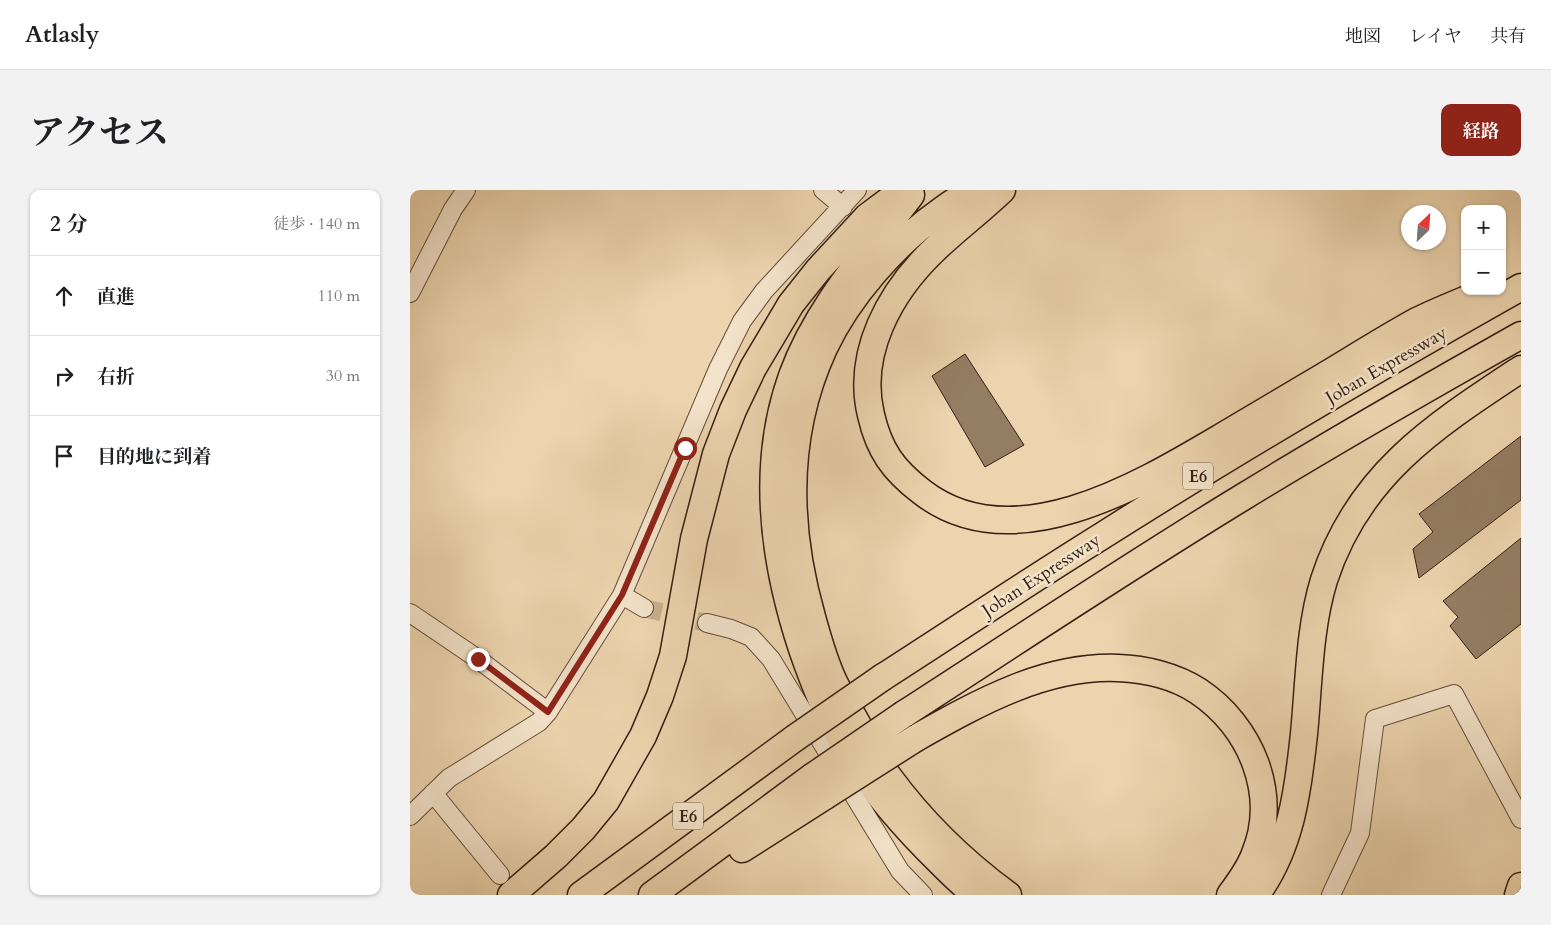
<!DOCTYPE html>
<html lang="ja">
<meta charset="utf-8">
<style>
body{margin:0;font-family:Cardo,"Noto Serif JP",serif;background:#f2f2f2;color:#202124}
.controls{position:absolute;right:15px;top:15px;display:grid;overflow:hidden;border-radius:10px;box-shadow:0 1px 4px #0004}
.controls button{width:45px;height:45px;display:grid;place-items:center;padding:0;border:0;border-bottom:1px solid #e0e0e0;background:#fff;color:#202124;font:25px sans-serif}
.compass{position:absolute;left:991px;top:15px;width:45px;height:45px;border-radius:50%;background:#fff;box-shadow:0 1px 4px #0004;rotate:25deg}
.stop{position:absolute;width:15px;height:15px;margin:-11px;border:4px solid #8f2418;border-radius:50%;background:#fff}
.stop.end{background:#8f2418;border-color:#fff;box-shadow:0 1px 5px #0008}
.list{margin:0;padding:0;list-style:none}
h2{display:flex;justify-content:space-between;align-items:center;height:65px;margin:0;padding:0 20px;font-size:21px}
h2 small{font-size:16px;font-weight:400;color:#757577}
.list li{display:grid;grid-template-columns:32px 1fr auto;gap:15px;align-items:center;box-sizing:border-box;height:80px;padding:0 20px;border-top:1px solid #e0e0e0}
.list b{display:block;font-size:19px;white-space:nowrap}
.list em{font-size:16px;font-style:normal;color:#757577}
.icon{flex:none;width:28px;height:28px;fill:none;stroke:currentColor;stroke-width:2;stroke-linecap:round;stroke-linejoin:round}
.map{position:relative;flex:none;width:1111px;height:705px;overflow:hidden;border-radius:10px}
header{display:flex;align-items:center;gap:30px;box-sizing:border-box;height:70px;padding:0 25px;background:#fff;border-bottom:1px solid #e0e0e0}
header strong{font-size:24px}
nav{display:flex;gap:28px;margin-inline-start:auto;font-size:18px}
.intro{display:flex;align-items:center;justify-content:space-between;box-sizing:border-box;height:120px;padding:0 30px}
h1{margin:0;font-size:35px}
.button{padding:12px 22px;border-radius:10px;background:#8f2418;color:#fff;font-size:18px;font-weight:700}
main{display:flex;gap:30px;padding:0 30px}
aside{flex:1;background:#fff;border-radius:10px;box-shadow:0 1px 4px #0004}
.map>svg:first-child{display:block}
.building{fill:#947e63;stroke:#352012}
.lines{fill:none;stroke-linecap:round;stroke-linejoin:round}
.minor-tunnel{stroke:#c7b08f;stroke-width:18;stroke-dasharray:18 9;stroke-linecap:butt}
.minor-casing{stroke:#634d39;stroke-width:20}
.highway-casing{stroke:#352012;stroke-width:29}
.minor{stroke:#f3e3ca;stroke-width:18}
.highway{stroke:#ecd4ae;stroke-width:26}
.highway-bridge-casing{stroke:#352012;stroke-width:29;stroke-linecap:butt}
.highway-bridge{stroke:#ecd4ae;stroke-width:26}
.route{stroke:#8f2418;stroke-width:6}
.labels{text-anchor:middle;stroke-width:5;stroke-linejoin:round;paint-order:stroke}
.shield{fill:#f3e3ca;stroke:#6e5a49;stroke-width:1}
.shield-label{font-size:16px;font-weight:bold;fill:#352012}
.street-label{font-size:18px;fill:#352012;stroke:#f3e3ca}
</style>
<header>
<strong>Atlasly</strong>
<nav><a>地図</a><a>レイヤ</a><a>共有</a></nav>
</header>
<div class="intro"><h1>アクセス</h1><a class="button">経路</a></div>
<main>
<aside>
<h2>2 分<small>徒歩 · 140 m</small></h2>
<ul class="list">
<li><svg class="icon" aria-label="ahead" viewBox="0 0 24 24"><path d="M12 20V5M6 11l6-6 6 6"/></svg><div><b>直進</b></div><em>110 m</em></li>
<li><svg class="icon" aria-label="right" viewBox="0 0 24 24"><path d="M7 20v-9h11M14 6l5 5-5 5"/></svg><div><b>右折</b></div><em>30 m</em></li>
<li><svg class="icon" aria-label="arrive" viewBox="0 0 24 24"><path d="M6 21V4h12l-3 4 3 4H6"/></svg><div><b>目的地に到着</b></div></li>
</ul>
</aside>
<div class="map">
<svg width="1111" height="705" viewBox="0 0 1111 705">
<rect width="100%" height="100%" fill="#ecd4ae"/>
<filter id="stains"><feTurbulence type="fractalNoise" baseFrequency=".004" numOctaves="4"/><feColorMatrix values="0 0 0 0 .2 0 0 0 0 .09 0 0 0 0 .02 0 0 0 .5 -.17"/></filter>
<radialGradient id="worn" r=".72"><stop offset=".6" stop-color="#630" stop-opacity="0"/><stop offset="1" stop-color="#630" stop-opacity=".3"/></radialGradient>
<path class="building" d="M555,164L614,255L575,277L522,186Z
M1111,246V310L1009,388L1003,359L1023,342L1009,324Z
M1111,348V434L1066,469L1040,436L1048,427L1033,411Z"/>
<g class="lines">
<path class="minor-tunnel" d="M234,418L297,433"/>
<defs>
<path id="minor" d="M413,0L433,17
M0,103L43,19L56,0
M212,405L234,418
M0,423L68,469L138,522
M297,433L321,439L341,447L361,469L490,681L513,705
M23,603L90,685
M0,626L39,588L129,532L138,522L212,405L308,179L332,131L354,101L447,0
M921,705L950,643L965,529L1044,504L1111,629"/>
<path id="highway" d="M563,0C552,7 541,13 531,21C485,53 438,107 414,158C374,245 376,336 402,427C408,449 415,474 425,494C433,510 442,524 450,539C459,554 467,572 478,586C511,631 553,672 598,705
M592,0C570,21 546,39 524,60C480,102 446,163 461,225C469,260 483,280 512,302C603,372 730,295 813,246C847,226 882,205 916,185C946,167 976,148 1007,131C1029,120 1053,111 1076,101
M501,5C457,63 407,117 382,186C350,275 363,371 392,459C402,488 413,517 428,544C455,592 491,634 531,673C542,684 553,695 566,705
M473,487C546,440 618,392 692,346C829,259 969,177 1111,97
M494,524C607,451 718,377 833,307C924,251 1017,198 1111,145
M506,548C568,513 635,475 708,478C735,479 765,486 788,501C841,536 870,605 844,666C838,681 829,693 820,705
M332,659L415,606
M101,705L146,666L173,639L196,611L233,546L250,506L263,466L284,349L306,264L323,220L343,178L381,114L408,80L457,27L493,0
M171,705L385,548
M242,705L402,587
M846,705C881,658 888,601 894,544C899,493 899,439 914,390C948,285 1023,237 1111,179
M1108,705L1111,696"/>
</defs>
<use href="#minor" class="minor-casing"/>
<use href="#highway" class="highway-casing"/>
<use href="#minor" class="minor"/>
<use href="#highway" class="highway"/>
<defs>
<path id="highway-bridge" d="M385,548L473,487
M402,587L494,524
M415,606L506,548"/>
</defs>
<use href="#highway-bridge" class="highway-bridge-casing"/>
<use href="#highway-bridge" class="highway-bridge"/>
</g>
<g class="lines">
<path class="route" d="M68,469L138,522L212,405L275,258"/>
</g>
<g class="labels">
<g class="shield">
<rect x="773" y="272.5" width="30" height="27" rx="4"/>
<rect x="263" y="612.5" width="30" height="27" rx="4"/>
</g>
<g class="shield-label">
<text x="788" y="292">E6</text>
<text x="278" y="632">E6</text>
</g>
<g class="street-label">
<text transform="translate(976 175) rotate(-30)" y="6">Joban Expressway</text>
<text transform="translate(631 385) rotate(-33)" y="6">Joban Expressway</text>
</g>
</g>
<rect width="100%" height="100%" filter="url(#stains)"/>
<rect width="100%" height="100%" fill="url(#worn)"/>
</svg>
<div class="controls">
<button>+</button>
<button>−</button>
</div>
<svg class="compass" viewBox="-18 -18 36 36"><path d="M0-13l5 13h-10z" fill="#e53935"/><path d="M0 13l5-13h-10z" fill="#757577"/></svg>
<div class="stop" style="left:275px;top:258px"></div>
<div class="stop end" style="left:68px;top:469px"></div>
</div>
</main>
